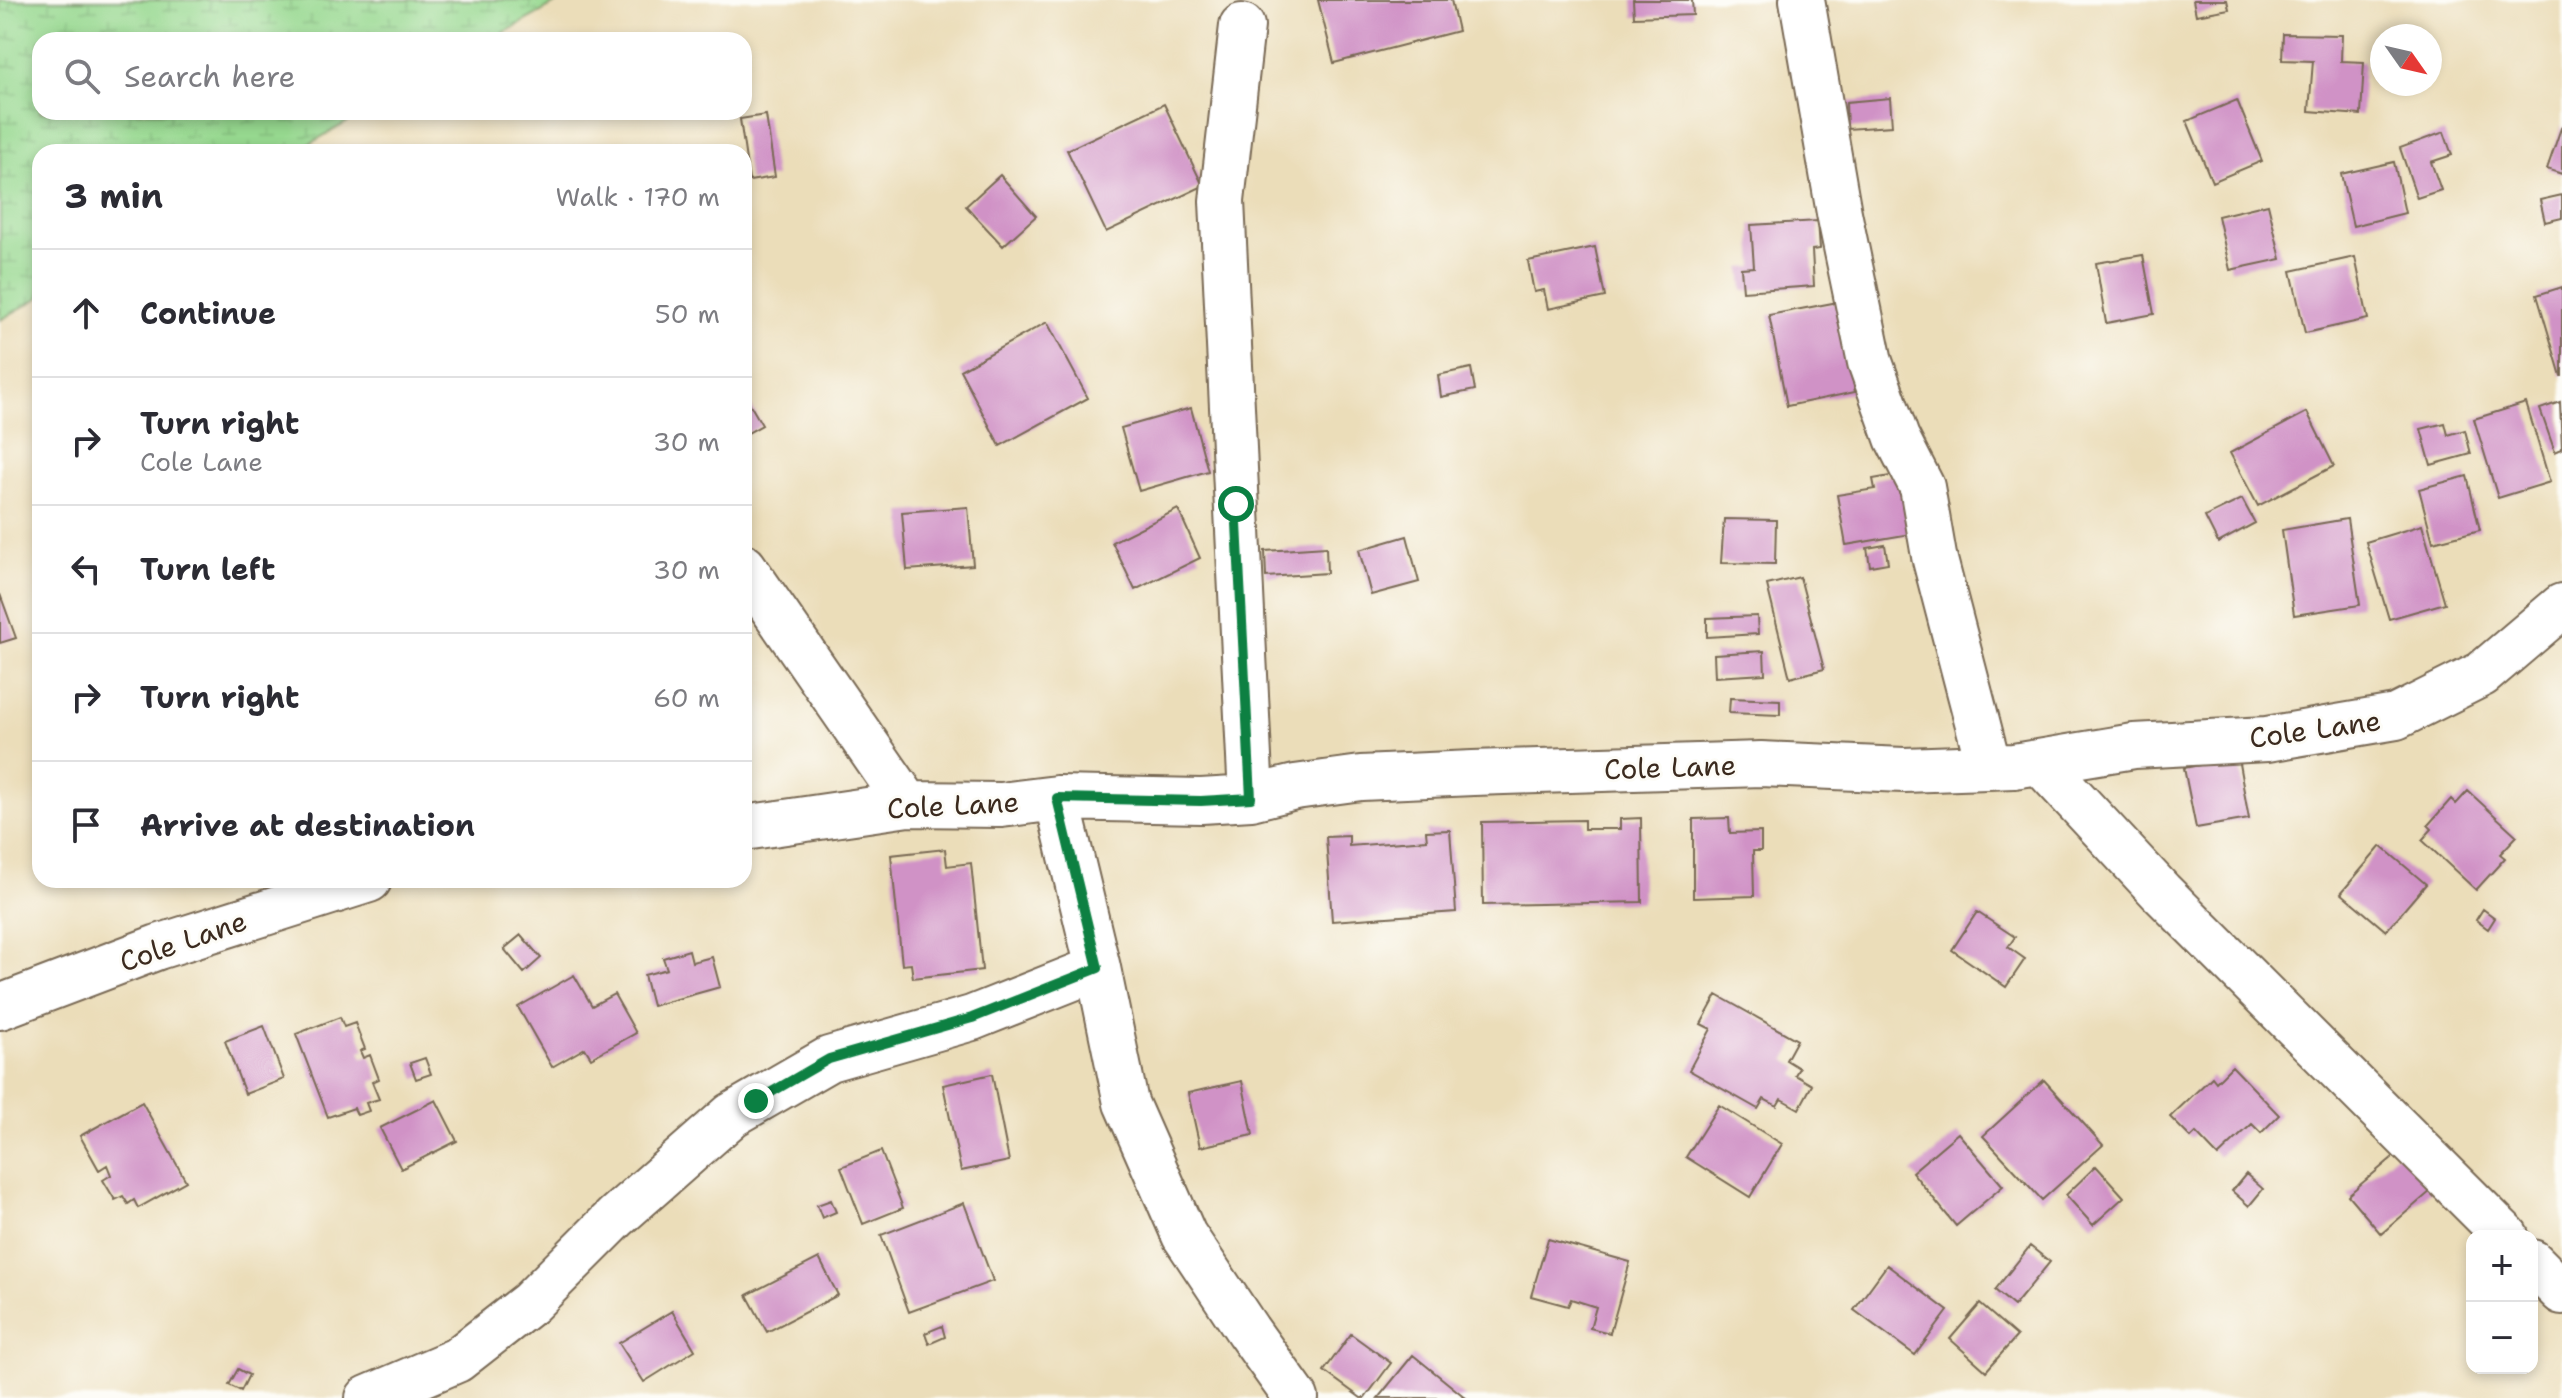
<!DOCTYPE html>
<meta charset="utf-8">
<style>
body{margin:0;font-family:"Shantell Sans",sans-serif;background:#f2f2f3;color:#2b2b33}
.controls{position:absolute;right:24px;bottom:24px;display:grid;overflow:hidden;border-radius:16px;box-shadow:0 4px 12px #0003}
.controls button{width:72px;height:72px;display:grid;place-items:center;padding:0;border:0;border-bottom:2px solid #e1e1e2;background:#fff;color:#2b2b33;font:40px sans-serif}
.compass{position:absolute;left:2370px;top:24px;width:72px;height:72px;border-radius:50%;background:#fff;box-shadow:0 4px 12px #0003;rotate:124deg}
.stop{position:absolute;width:24px;height:24px;margin:-18px;border:6px solid #0b8043;border-radius:50%;background:#fff}
.stop.end{background:#0b8043;border-color:#fff;box-shadow:0 2px 8px #0008}
.list{margin:0;padding:0;list-style:none}
h2{display:flex;justify-content:space-between;align-items:center;height:104px;margin:0;padding:0 32px;font-size:34px}
h2 small{font-size:26px;font-weight:400;color:#7c7c81}
.list li{display:grid;grid-template-columns:52px 1fr auto;gap:24px;align-items:center;box-sizing:border-box;height:128px;padding:0 32px;border-top:2px solid #e1e1e2}
.list b{display:block;font-size:30px;white-space:nowrap}
.list p{margin:0;font-size:26px;white-space:nowrap;color:#7c7c81}
.list em{font-size:26px;font-style:normal;color:#7c7c81}
.icon{flex:none;width:44px;height:44px;fill:none;stroke:currentColor;stroke-width:2;stroke-linecap:round;stroke-linejoin:round}
.map{position:relative;flex:none;width:2562px;height:1398px;overflow:hidden}
.search{position:absolute;background:#fff;box-shadow:0 4px 12px #0003;left:32px;top:32px;width:720px;height:88px;display:flex;align-items:center;gap:20px;box-sizing:border-box;padding:0 28px;border-radius:24px;color:#7c7c81;font-size:30px}
.panel{position:absolute;background:#fff;box-shadow:0 4px 12px #0003;left:32px;top:144px;width:720px;height:744px;border-radius:24px}
.map>svg:first-child{display:block}
.wetland{fill:url(#wetland-marsh);stroke:#688156;stroke-width:2}
.building{fill:#d092c6}
.lines{fill:none;stroke-linecap:round;stroke-linejoin:round}
.minor-casing{stroke:#796954;stroke-width:48}
.minor{stroke:#fff;stroke-width:44}
.route{stroke:#0b8043;stroke-width:10}
.labels{text-anchor:middle;stroke-width:6;stroke-linejoin:round;paint-order:stroke}
.street-label{font-size:28px;fill:#3b2a1e;stroke:#fdfcf7}
</style>
<div class="map">
<svg width="2562" height="1398" viewBox="0 0 2562 1398">
<defs>
<pattern id="wetland-marsh" width="20" height="14" patternUnits="userSpaceOnUse" patternTransform="scale(2)"><rect width="20" height="14" fill="#96d88f"/><path d="M1 5h8M5 5V1M11 12h8M15 12V8" fill="none" stroke="#82ba7b"/></pattern>
</defs>
<rect width="100%" height="100%" fill="#fdfcf7"/>
<filter id="ink" filterUnits="userSpaceOnUse"><feTurbulence type="fractalNoise" baseFrequency=".0125" numOctaves="2"/><feDisplacementMap in="SourceGraphic" scale="16" xChannelSelector="R" yChannelSelector="G"/><feConvolveMatrix kernelMatrix="1 2 1 2 8 2 1 2 1" color-interpolation-filters="sRGB"/></filter>
<filter id="wash" filterUnits="userSpaceOnUse"><feTurbulence type="fractalNoise" baseFrequency=".006" numOctaves="4" result="noise"/><feDisplacementMap in="SourceGraphic" scale="32" xChannelSelector="R" yChannelSelector="G"/><feGaussianBlur stdDeviation="1.8" result="paint"/><feColorMatrix in="noise" values="0 0 0 0 0 0 0 0 0 0 0 0 0 0 0 0 0 1.4 0 .05"/><feComposite in="paint" operator="in"/></filter>
<g filter="url(#wash)">
<rect width="100%" height="100%" fill="#ebddb9"/>
<path class="wetland" d="M0,0H562L491,40H40V112H365L295,152H40V297L0,320Z"/>
<g id="blocks">
<path class="building" d="M1318,0H1451L1458,31L1334,63Z
M1633,0H1692L1693,15L1634,17Z
M2193,0H2227L2229,9L2196,15Z
M2283,34L2342,35L2341,61L2364,62L2361,115L2309,111L2313,61L2282,60Z
M1890,98L1892,126L1847,129L1846,102Z
M2237,100L2262,161L2212,182L2187,121Z
M1164,104L1203,186L1106,232L1067,150Z
M766,115L775,177L749,181L740,119Z
M2562,125V174L2547,169Z
M2444,132L2452,155L2431,162L2441,190L2417,198L2400,148Z
M2394,162L2405,213L2353,226L2341,174Z
M1000,175L1036,216L1003,246L966,206Z
M2562,195V218L2545,222L2540,200Z
M2268,204L2281,259L2230,270L2218,216Z
M1818,221L1820,249L1812,250L1814,286L1743,291L1741,268L1754,267L1751,225Z
M1595,247L1605,297L1548,309L1544,290L1534,292L1528,261Z
M2143,255L2154,314L2106,323L2096,263Z
M2355,257L2368,319L2305,333L2291,271Z
M2562,287V376H2561L2537,295Z
M1838,302L1855,392L1787,406L1769,315Z
M1047,322L1088,398L1000,446L960,370Z
M1471,368L1475,390L1441,397L1438,375Z
M744,394L762,425L744,435Z
M2560,402L2562,449L2555,452L2540,409Z
M2526,403L2550,482L2498,498L2474,419Z
M1191,408L1208,471L1139,491L1121,428Z
M2307,412L2334,466L2258,506L2230,453Z
M2445,423L2448,435L2465,430L2471,454L2431,465L2421,429Z
M1907,473L1916,533L1846,545L1837,495L1875,489L1873,479Z
M2467,476L2480,530L2433,542L2419,489Z
M2242,499L2255,523L2218,543L2205,517Z
M968,507L973,565L907,570L902,512Z
M1178,509L1200,558L1135,590L1112,542Z
M1724,519L1776,520L1775,564L1721,563Z
M2347,519L2360,605L2294,615L2282,530Z
M2422,525L2445,603L2389,619L2366,542Z
M1407,536L1419,582L1371,595L1359,550Z
M1885,545L1888,563L1870,566L1867,548Z
M1326,547L1327,573L1266,577L1265,551Z
M1800,577L1824,669L1790,678L1767,585Z
M0,594L16,638L0,643Z
M1757,616L1758,634L1707,637V618Z
M1764,651L1765,674L1715,677L1714,654Z
M1730,698L1780,700V715L1729,713Z
M2238,758L2249,819L2196,828L2184,768Z
M2468,791L2517,836L2500,854L2505,858L2476,890L2422,840L2432,829L2428,825L2451,799L2456,804Z
M1641,818L1642,902L1483,905L1482,822L1584,820V829H1620V819Z
M1729,818L1730,833L1761,832V851H1753L1754,896L1693,898V819Z
M1450,830L1456,912L1332,921L1326,837L1349,836V846L1427,840L1426,831Z
M2381,846L2426,884L2386,931L2341,893Z
M945,849L947,866L971,863L982,970L913,978L911,964L902,965L891,855Z
M2483,909L2495,918L2488,929L2476,920Z
M1977,912L2015,937L2008,947L2025,959L2006,987L1952,950Z
M521,935L541,958L524,973L504,949Z
M689,950L692,962L712,957L720,987L652,1006L644,975L667,969L663,958Z
M574,975L592,1006L614,994L636,1033L591,1058L585,1048L552,1067L518,1007Z
M1717,995L1797,1040L1786,1060L1799,1068L1795,1075L1812,1085L1799,1109L1781,1099L1777,1106L1764,1099L1758,1109L1689,1070L1711,1029L1701,1024Z
M340,1017L344,1027L355,1023L365,1049L360,1051L363,1058L370,1055L379,1079L372,1082L379,1099L366,1103L369,1111L357,1115L354,1108L328,1117L296,1034Z
M264,1026L284,1079L245,1094L225,1041Z
M425,1058L431,1074L416,1079L410,1063Z
M2232,1066L2279,1115L2261,1133L2252,1124L2218,1156L2196,1133L2191,1138L2170,1117L2212,1077L2216,1082Z
M992,1074L1009,1161L961,1171L943,1085Z
M2044,1080L2103,1145L2042,1200L1983,1136Z
M1242,1081L1253,1135L1200,1147L1188,1093Z
M436,1100L457,1141L401,1169L380,1128Z
M142,1102L186,1181L138,1208L134,1200L128,1204L123,1196L115,1200L103,1180L111,1175L107,1165L99,1170L80,1136Z
M1719,1105L1782,1144L1750,1197L1686,1157Z
M1958,1133L2003,1186L1956,1226L1912,1172Z
M881,1151L903,1208L863,1224L841,1167Z
M2399,1152L2431,1191L2381,1234L2348,1195Z
M2096,1166L2124,1197L2093,1225L2066,1195Z
M2246,1174L2263,1189L2249,1206L2232,1191Z
M831,1200L836,1212L822,1218L817,1205Z
M964,1203L993,1281L909,1312L881,1235Z
M1548,1239L1630,1262L1610,1333L1590,1328L1596,1307L1571,1299L1568,1306L1531,1296Z
M2030,1246L2050,1262L2014,1306L1995,1290Z
M819,1258L838,1295L767,1332L747,1295Z
M1887,1265L1948,1311L1915,1355L1854,1310Z
M1980,1304L2017,1336L1986,1371L1950,1339Z
M672,1311L695,1350L644,1382L619,1343Z
M942,1326L945,1337L929,1344L925,1333Z
M1351,1334L1391,1363L1365,1398H1361L1324,1371Z
M1413,1355L1466,1398H1378Z
M238,1369L249,1375L241,1391L229,1385Z"/>
</g>
</g>
<g filter="url(#ink)">
<use href="#blocks" fill-opacity="0" stroke="#796954" stroke-width="2"/>
<g class="lines">
<defs>
<path id="minor" d="M1802,0L1839,213L1870,362L1897,438L1922,487L1934,556L1989,767
M1242,26L1222,201L1251,798
M744,567L908,804
M2040,762L2161,892L2506,1236
M744,828L908,804L1001,805L1057,798L1201,801L1251,798L1295,787L1361,778L1473,773L1761,764L1904,770L2014,766L2134,746L2267,739L2396,717L2482,674L2562,606
M1098,968L1126,1103L1184,1235L1248,1331L1296,1398
M0,1007L158,947L369,880
M2532,1262L2562,1292
M368,1398L457,1360L530,1303L616,1217L732,1115L829,1059L972,1018L1098,968L1057,798"/>
</defs>
<use href="#minor" class="minor-casing"/>
<use href="#minor" class="minor"/>
</g>
</g>
<g class="lines" filter="url(#ink)">
<path class="route" d="M756,1101L829,1059L972,1018L1098,968L1057,798L1201,801L1251,798L1236,504"/>
</g>
<g class="labels">
<g class="street-label">
<text transform="translate(2315 729) rotate(-8)" y="10">Cole Lane</text>
<text transform="translate(1670 767) rotate(-2)" y="10">Cole Lane</text>
<text transform="translate(953 805) rotate(-3)" y="10">Cole Lane</text>
<text transform="translate(183 941) rotate(-19)" y="10">Cole Lane</text>
</g>
</g>
</svg>
<div class="controls">
<button>+</button>
<button>−</button>
</div>
<svg class="compass" viewBox="-18 -18 36 36"><path d="M0-13l5 13h-10z" fill="#e53935"/><path d="M0 13l5-13h-10z" fill="#7c7c81"/></svg>
<div class="stop" style="left:1236px;top:504px"></div>
<div class="stop end" style="left:756px;top:1101px"></div>
<div class="search"><svg class="icon" aria-label="search" viewBox="0 0 24 24"><circle cx="10" cy="10" r="6"/><path d="M15 15l6 6"/></svg>Search here</div>
<section class="panel">
<h2>3 min<small>Walk · 170 m</small></h2>
<ul class="list">
<li><svg class="icon" aria-label="ahead" viewBox="0 0 24 24"><path d="M12 20V5M6 11l6-6 6 6"/></svg><div><b>Continue</b></div><em>50 m</em></li>
<li><svg class="icon" aria-label="right" viewBox="0 0 24 24"><path d="M7 20v-9h11M14 6l5 5-5 5"/></svg><div><b>Turn right</b><p>Cole Lane</p></div><em>30 m</em></li>
<li><svg class="icon" aria-label="left" viewBox="0 0 24 24"><path d="M17 20v-9H6M10 6l-5 5 5 5"/></svg><div><b>Turn left</b></div><em>30 m</em></li>
<li><svg class="icon" aria-label="right" viewBox="0 0 24 24"><path d="M7 20v-9h11M14 6l5 5-5 5"/></svg><div><b>Turn right</b></div><em>60 m</em></li>
<li><svg class="icon" aria-label="arrive" viewBox="0 0 24 24"><path d="M6 21V4h12l-3 4 3 4H6"/></svg><div><b>Arrive at destination</b></div></li>
</ul>
</section>
</div>
